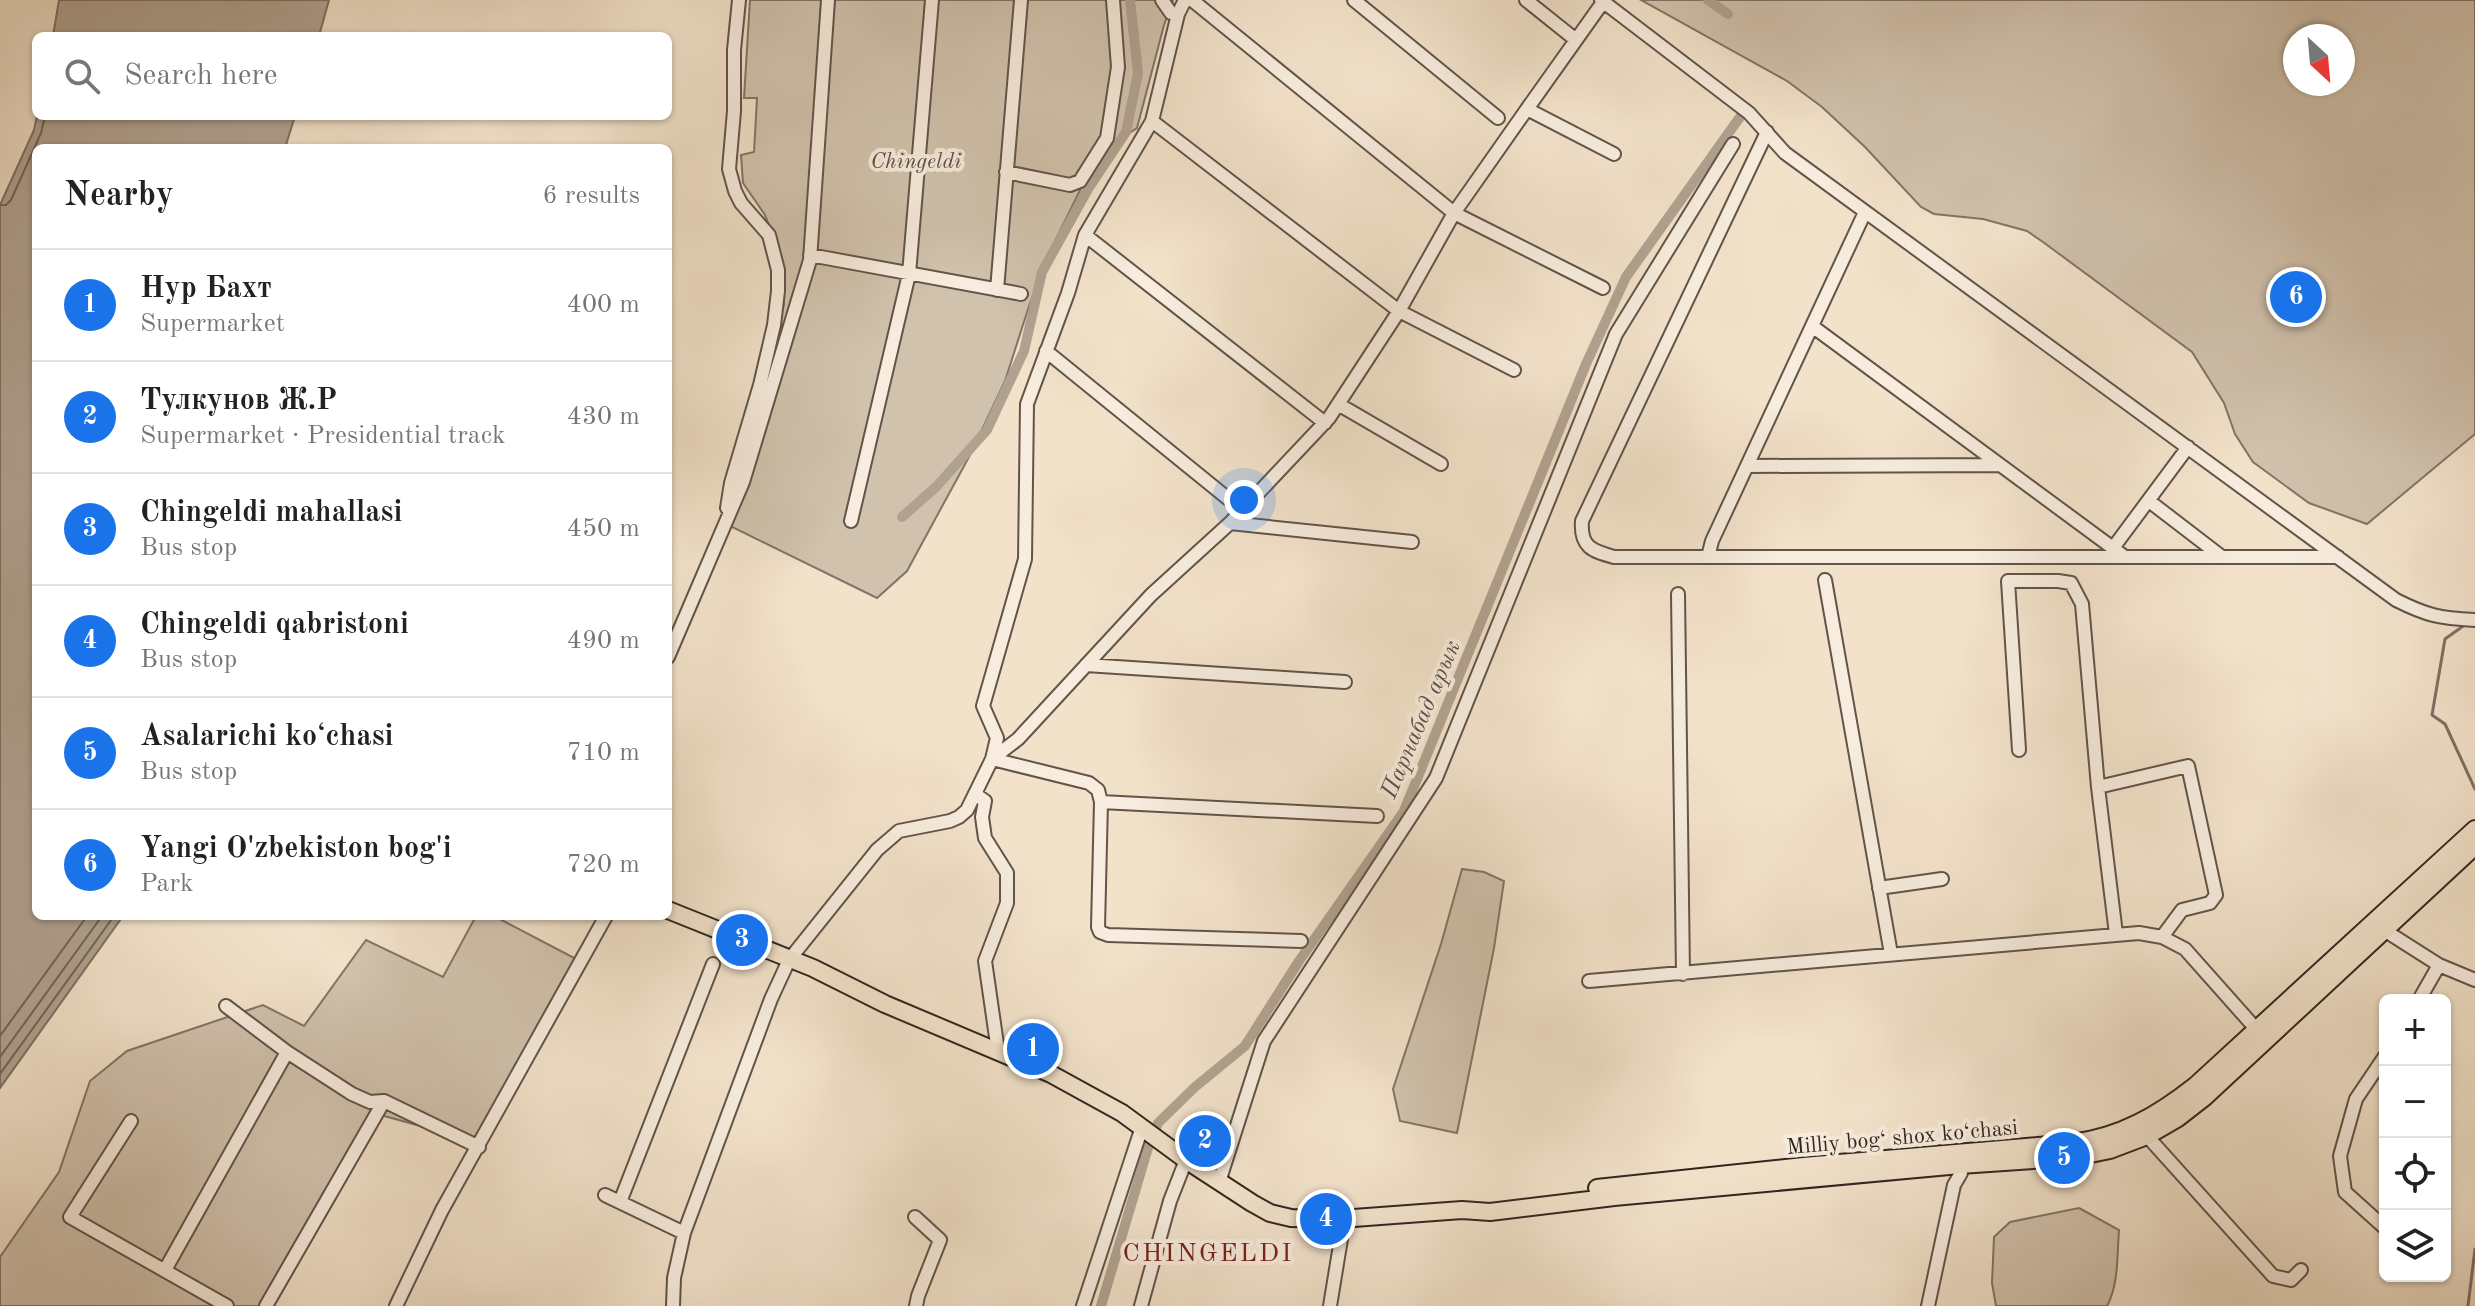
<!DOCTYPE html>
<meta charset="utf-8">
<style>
body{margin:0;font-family:"Old Standard TT",serif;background:#f2f2f2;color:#222}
.controls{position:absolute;right:24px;bottom:24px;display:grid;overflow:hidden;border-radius:12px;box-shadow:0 2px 6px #0004}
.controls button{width:72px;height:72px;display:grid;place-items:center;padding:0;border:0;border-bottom:2px solid #e0e0e0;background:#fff;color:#222;font:40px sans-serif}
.compass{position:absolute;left:2283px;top:24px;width:72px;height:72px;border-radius:50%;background:#fff;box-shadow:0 2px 6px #0004;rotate:154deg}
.you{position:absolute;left:1244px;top:500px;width:28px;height:28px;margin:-20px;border:6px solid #fff;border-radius:50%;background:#1a73e8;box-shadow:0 0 0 12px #1a73e833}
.badge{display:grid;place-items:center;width:52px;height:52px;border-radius:50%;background:#1a73e8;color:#fff;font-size:26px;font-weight:700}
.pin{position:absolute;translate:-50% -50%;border:4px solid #fff;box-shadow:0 2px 8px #0006}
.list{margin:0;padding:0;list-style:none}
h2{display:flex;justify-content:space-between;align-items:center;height:104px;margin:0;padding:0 32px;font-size:34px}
h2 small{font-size:26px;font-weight:400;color:#767676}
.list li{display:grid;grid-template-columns:52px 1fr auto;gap:24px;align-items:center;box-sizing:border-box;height:112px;padding:0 32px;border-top:2px solid #e0e0e0}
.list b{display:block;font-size:30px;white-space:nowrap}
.list p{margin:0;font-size:26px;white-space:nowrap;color:#767676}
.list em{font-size:26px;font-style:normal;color:#767676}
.icon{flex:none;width:44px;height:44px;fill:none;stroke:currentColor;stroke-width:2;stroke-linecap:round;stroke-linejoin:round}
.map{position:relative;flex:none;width:2475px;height:1306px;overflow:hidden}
.search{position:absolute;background:#fff;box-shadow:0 2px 6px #0004;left:32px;top:32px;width:640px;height:88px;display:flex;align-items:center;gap:20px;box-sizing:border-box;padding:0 28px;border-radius:12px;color:#767676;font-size:30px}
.panel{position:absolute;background:#fff;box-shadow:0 2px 6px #0004;left:32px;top:144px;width:640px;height:776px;border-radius:12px}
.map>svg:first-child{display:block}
.green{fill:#d1c2ad;stroke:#827466;stroke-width:2;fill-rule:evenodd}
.water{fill:#b1a290;stroke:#7e7063;stroke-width:2}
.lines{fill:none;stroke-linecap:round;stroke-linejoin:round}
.shore{stroke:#726458;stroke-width:2}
.stream{stroke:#7e7063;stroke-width:3}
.canal{stroke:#b1a290;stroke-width:10}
.minor-casing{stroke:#62544a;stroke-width:16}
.major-casing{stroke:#322520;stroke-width:20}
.minor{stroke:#f7ecdd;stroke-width:12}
.major{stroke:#f2e2ca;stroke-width:16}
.labels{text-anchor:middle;stroke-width:8;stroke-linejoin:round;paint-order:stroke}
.park-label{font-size:22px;font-style:italic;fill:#5a4c43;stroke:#f7ecdd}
.street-label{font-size:22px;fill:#322520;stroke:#f7ecdd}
.water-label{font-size:24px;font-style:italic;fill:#5e5147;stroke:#f7ecdd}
.quarter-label{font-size:26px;letter-spacing:2px;fill:#7a1f14;stroke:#f7ecdd}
</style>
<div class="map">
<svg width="2475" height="1306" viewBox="0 0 2475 1306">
<rect width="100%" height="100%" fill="#f2e2ca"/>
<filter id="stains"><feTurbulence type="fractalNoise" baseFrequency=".0025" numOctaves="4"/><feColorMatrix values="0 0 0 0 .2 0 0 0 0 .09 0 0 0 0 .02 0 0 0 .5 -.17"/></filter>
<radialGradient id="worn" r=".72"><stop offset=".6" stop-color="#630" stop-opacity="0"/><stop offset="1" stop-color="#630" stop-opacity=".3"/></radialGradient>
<path class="green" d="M750,0H1173L1164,25L1137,128L1099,152L1052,247L1029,306L1005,381L970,455L907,571L877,598L728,525L735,488L784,304L781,257L765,215L743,183L741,155L754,152L757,98H744Z
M1641,0H2475V434L2367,524L2309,503L2253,462L2235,434L2224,403L2192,352L2043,242L2027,231L1983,219L1934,214L1921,207L1865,147L1822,107L1787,81ZM2295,36H2343V84H2295Z
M1462,869L1484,872L1504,881L1494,948L1457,1133L1400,1121L1393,1089L1441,944Z
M476,916H494L578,960L475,1141L377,1114L265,1306H0V1257L59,1172L90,1081L127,1051L263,1005L304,1026L366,940L443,977Z
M2079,1208L2119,1230C2117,1254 2119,1284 2107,1306H1996L1992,1283L1994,1237L2010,1222Z"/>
<path class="water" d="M59,0H329L319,36H53Z
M37,116H295L285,148H36V916H123L0,1088V205L34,130Z"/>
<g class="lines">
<path class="shore" d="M0,205H6L11,200L41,133L45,116
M0,1036L87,916
M0,1057L102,916
M0,1074L114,916"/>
<path class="stream" d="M2466,624L2445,639L2432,715L2445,724L2475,789
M2468,1306L2475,1249"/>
<path class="canal" d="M1708,0L1728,14
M902,517L936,487L987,430L1024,351L1042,272L1088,189L1126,132L1138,73L1130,0
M1101,1306L1150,1141L1158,1123L1195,1087L1245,1046L1299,961L1404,811L1586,364L1626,277L1740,117"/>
<defs>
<path id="minor" d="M1162,0L1171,13L1178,14
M1185,0L1178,14L1152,121L1085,235L1068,293L1027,404L1025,559L983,706L997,738L992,759L1089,783L1098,790L1101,802L1377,816
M1192,0L1454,213L1603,288
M1354,0L1498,118
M1526,0L1576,40
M1601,0L1749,113L1785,153L2396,600C2428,616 2439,618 2475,620
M1527,109L1603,2
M1152,121L1399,311L1514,370
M1767,132L1582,521C1580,547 1592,551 1614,557H2338
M1006,172L1070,185L1080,181L1107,138L1118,67L1113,0
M1085,235L1325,423
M810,255L1021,294
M997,290L1021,0
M1812,326L2125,557
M1046,351L1242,510
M1338,404L1441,464
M1747,466L2000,465
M2149,501L2222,557
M727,508L731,483L760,385L774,325L778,291V270L769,235L741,203L735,191L729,169L734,111V50L739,0
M851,521L909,274L932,0
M1230,523L1412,542
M2113,548L2188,447
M1708,557L1712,541L1865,212
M1825,580L1891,954
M1678,594L1683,974
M668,657L743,482L810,260L828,0
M1086,665L1345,682
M2019,750L2008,581H2058L2071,583L2082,604L2098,787L2116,934
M2098,787L2188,766L2216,895L2210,903L2182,910L2162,937
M975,794L985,801L982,817L985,838L1007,873V903L985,961L998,1051
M1101,802L1098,927L1100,932L1108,935L1301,941
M1879,888L1942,879
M2384,930L2439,965L2475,980
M1589,981L2139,933L2162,937L2185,949L2257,1030
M2419,1000L2439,965
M226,1006L287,1052L352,1094L370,1102L384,1101L479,1147
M2385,1056L2356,1099L2340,1156L2345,1192L2385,1228
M131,1121L70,1217L227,1306
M2147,1136L2273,1276L2291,1280L2301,1270
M1219,1182L1264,1041L1436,778L1616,334L1733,144
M605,1195L684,1233
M620,1202L713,964
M915,1217L940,1240L918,1296L916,1306
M165,1270L287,1052
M266,1306L384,1101
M396,1306L442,1210L606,916
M673,1306L674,1278L684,1233L771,999L789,960L877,850L899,831L950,821L959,817L967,810L992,759L1018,739L1151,595L1230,523L1329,418L1399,311L1454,213L1527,109L1614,154
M1083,1306L1142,1127
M1141,1306L1170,1201L1186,1160
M1330,1306L1341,1239L1340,1219
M1928,1306L1954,1185L1961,1173L1960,1160"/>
<path id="major" d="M668,910L813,968L885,1004L1051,1074L1122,1113L1186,1160L1252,1203L1270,1213L1291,1218L1340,1219L1462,1210L1490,1212L1614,1197L1960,1165L2076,1157L2110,1150L2147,1136L2178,1118L2205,1097L2475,846
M1597,1188L1804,1166L2072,1143C2121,1137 2158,1115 2196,1085L2475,829"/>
</defs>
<use href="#minor" class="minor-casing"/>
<use href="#major" class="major-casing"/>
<use href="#minor" class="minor"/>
<use href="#major" class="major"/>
</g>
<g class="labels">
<g class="park-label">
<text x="916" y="168">Chingeldi</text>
</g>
<g class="street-label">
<text transform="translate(1902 1136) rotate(-5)" y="8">Milliy bog‘ shox ko‘chasi</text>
</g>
<g class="water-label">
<text transform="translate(1420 719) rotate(-67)" y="8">Парнабад арык</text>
</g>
<g class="quarter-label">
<text x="1208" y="1261">CHINGELDI</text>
</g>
</g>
<rect width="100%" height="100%" filter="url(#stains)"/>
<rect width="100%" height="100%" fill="url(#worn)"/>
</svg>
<div class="controls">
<button>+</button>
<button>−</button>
<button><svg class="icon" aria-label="locate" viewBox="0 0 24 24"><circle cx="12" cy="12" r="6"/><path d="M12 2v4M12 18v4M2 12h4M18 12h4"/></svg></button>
<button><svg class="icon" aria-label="layers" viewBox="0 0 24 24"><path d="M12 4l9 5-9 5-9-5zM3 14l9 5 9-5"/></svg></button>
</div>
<svg class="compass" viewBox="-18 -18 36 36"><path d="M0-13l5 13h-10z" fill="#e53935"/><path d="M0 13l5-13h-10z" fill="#767676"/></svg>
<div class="you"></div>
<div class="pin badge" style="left:1033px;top:1049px">1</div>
<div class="pin badge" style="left:1205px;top:1141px">2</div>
<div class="pin badge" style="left:742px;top:940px">3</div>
<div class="pin badge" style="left:1326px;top:1219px">4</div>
<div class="pin badge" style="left:2064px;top:1158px">5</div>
<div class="pin badge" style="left:2296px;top:297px">6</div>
<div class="search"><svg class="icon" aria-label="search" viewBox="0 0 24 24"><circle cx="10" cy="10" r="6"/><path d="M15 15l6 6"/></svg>Search here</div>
<section class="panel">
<h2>Nearby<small>6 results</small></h2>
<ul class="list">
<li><span class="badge">1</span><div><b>Нур Бахт</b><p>Supermarket</p></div><em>400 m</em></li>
<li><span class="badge">2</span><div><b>Тулкунов Ж.Р</b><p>Supermarket · Presidential track</p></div><em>430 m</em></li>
<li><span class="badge">3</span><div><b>Chingeldi mahallasi</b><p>Bus stop</p></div><em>450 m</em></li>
<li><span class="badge">4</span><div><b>Chingeldi qabristoni</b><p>Bus stop</p></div><em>490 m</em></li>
<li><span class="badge">5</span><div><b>Asalarichi koʻchasi</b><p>Bus stop</p></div><em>710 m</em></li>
<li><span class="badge">6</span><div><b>Yangi O'zbekiston bog'i</b><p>Park</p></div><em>720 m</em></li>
</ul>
</section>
</div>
